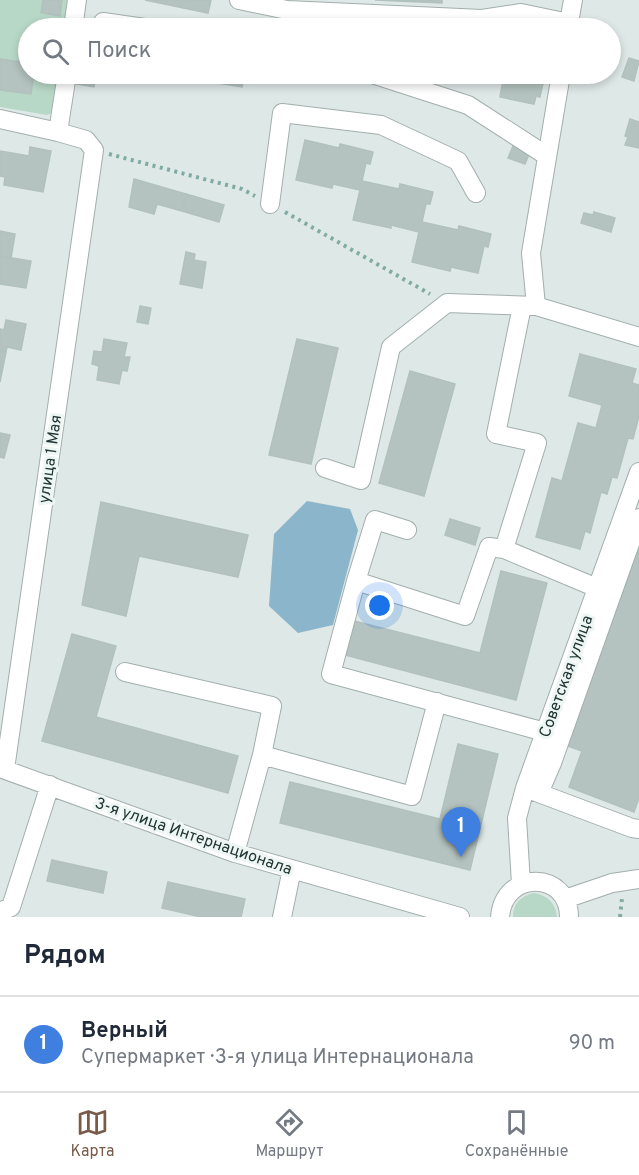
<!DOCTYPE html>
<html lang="ru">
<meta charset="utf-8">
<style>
body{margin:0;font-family:Overpass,sans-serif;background:#f2f2f3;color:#1f2937}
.you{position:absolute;left:380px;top:606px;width:21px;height:21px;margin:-15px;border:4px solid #fff;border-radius:50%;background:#1a73e8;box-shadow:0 0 0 9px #1a73e833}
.badge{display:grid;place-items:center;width:39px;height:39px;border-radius:50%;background:#795b49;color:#fff;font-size:20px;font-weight:700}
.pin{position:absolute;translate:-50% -50px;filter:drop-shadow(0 2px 3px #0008)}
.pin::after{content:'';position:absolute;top:32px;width:21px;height:18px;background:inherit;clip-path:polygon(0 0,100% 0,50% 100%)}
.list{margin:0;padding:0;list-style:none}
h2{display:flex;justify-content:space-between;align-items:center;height:78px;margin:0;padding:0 24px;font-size:26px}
h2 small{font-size:20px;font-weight:400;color:#747a83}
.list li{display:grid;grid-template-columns:39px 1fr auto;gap:18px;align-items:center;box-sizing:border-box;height:96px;padding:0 24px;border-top:2px solid #e0e1e3}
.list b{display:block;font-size:22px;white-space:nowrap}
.list p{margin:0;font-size:20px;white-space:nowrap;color:#747a83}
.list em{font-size:20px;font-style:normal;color:#747a83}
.icon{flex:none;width:33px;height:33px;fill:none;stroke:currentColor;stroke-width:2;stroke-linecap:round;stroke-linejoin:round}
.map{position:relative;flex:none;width:639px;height:917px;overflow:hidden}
.search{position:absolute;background:#fff;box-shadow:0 3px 9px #0003;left:18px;right:18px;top:18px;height:66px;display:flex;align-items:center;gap:15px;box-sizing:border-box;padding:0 21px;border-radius:33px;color:#747a83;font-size:22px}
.sheet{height:174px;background:#fff}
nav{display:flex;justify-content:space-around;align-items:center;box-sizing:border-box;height:84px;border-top:2px solid #e0e1e3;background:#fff;font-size:16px;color:#747a83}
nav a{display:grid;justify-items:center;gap:3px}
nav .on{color:#795b49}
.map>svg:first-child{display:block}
.green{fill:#b8d8c7}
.water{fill:#8ab5ca}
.building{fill:#b4c3bf;stroke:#b1c1be;stroke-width:1.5}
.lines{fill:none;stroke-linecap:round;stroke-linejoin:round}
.minor-casing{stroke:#a2afad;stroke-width:20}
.path{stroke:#81aaa4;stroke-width:4;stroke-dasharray:3 4.5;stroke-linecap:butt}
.minor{stroke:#fff;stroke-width:18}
.labels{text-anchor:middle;stroke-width:6;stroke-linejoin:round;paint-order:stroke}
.street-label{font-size:16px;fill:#213735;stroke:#eef6f3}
</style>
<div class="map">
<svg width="639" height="917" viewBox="0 0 639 917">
<rect width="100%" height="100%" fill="#dee8e6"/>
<path class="green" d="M0,0H68L65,28H28V74H59L54,112L47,115L0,107Z
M534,893C547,895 556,903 557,917H513C513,903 521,896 534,893Z"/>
<path class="water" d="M307,501L350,509L358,530L333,625L298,633L269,606L274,534Z"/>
<path class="building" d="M43,0H62L60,16L41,13Z
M145,0H211L208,13Z
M375,0H442V3Z
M629,58L639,61L634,81L622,77Z
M0,59L28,63V74H34L31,94L0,90Z
M78,74H96L94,87L76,84Z
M162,74H244L242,87Z
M504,74H545L540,97L536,96L534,104L500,97Z
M630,119L639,122V148L625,145L628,137L625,136Z
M305,140L339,148L340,144L373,152L370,164L366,163L362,181L399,189L400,184L433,192L430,204H426L422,222L458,230L459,226L491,234L488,247L484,246L478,273L451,267L450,271L412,262L419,232L391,225V228L353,220L360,190L333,184L332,188L296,180Z
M513,146L530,152L525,164L508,158Z
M30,147L51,151L43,192L4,185L5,177L0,176V151L29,156Z
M134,179L186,194L182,211L157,204L154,214L129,207Z
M186,194L224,205L219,222L182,211Z
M594,212L615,218L611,232L581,223L584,213L593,215Z
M0,231L15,234L11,258L0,256Z
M186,252L195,254L194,260L206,262L202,288L180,284Z
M0,256L31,261L26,288L0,284Z
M140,306L151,308L148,324L137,322Z
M6,320L26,324L21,350L7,347L6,352L0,351V329L4,330Z
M104,339L127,343L124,357H130L127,371L122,370L119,384L97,380L99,366L92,364L94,351L102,352Z
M297,339L338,348L311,464L269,455Z
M0,351L6,352L0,382Z
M580,354L636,369L632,383L639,385V416L633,439L628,438L617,478L612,477L607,494L601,492L590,533L585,531L580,549L536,537L552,478L562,481L578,423L596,428L602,405L569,396Z
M410,371L455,384L424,496L379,483Z
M0,433L10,435L4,458L0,457Z
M101,502L248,535L238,577L139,556L126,616L82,605Z
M450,519L480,528L475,545L445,535Z
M639,549V798L634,812L569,787L582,751L565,745Z
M501,571L547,583L516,700L345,655L354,621L480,653Z
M72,634L116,646L96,717L238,756L228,793L42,741Z
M458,744L498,754L470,870L280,823L290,782L440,819Z
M52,860L107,872L103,893L47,881Z
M168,882L245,899L241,917H201L162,908Z"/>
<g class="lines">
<defs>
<path id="minor" d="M239,0L287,10L482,19L521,13L569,23
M103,22L145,28
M73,28L77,0
M568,28L573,0
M372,74L468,105L547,156
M0,119L58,132L86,140L94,150L5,769
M58,132L67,74
M270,204L282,113L381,125L458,161L476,193
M522,306L496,434L537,443L504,549L597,588
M536,306L531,253L561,74
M325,468L361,480L391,347L447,303L536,306L639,337
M504,549L489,547L465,616L356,581L331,674L545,732
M356,581L375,520L407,530
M125,672L272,706L262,755
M0,768L235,853L460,917
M528,789L632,828L639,829
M539,793L552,763L639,518
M235,853L262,755L412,796L437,702
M521,884L517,818L525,788L639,472
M565,899L612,883L639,879
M0,912L11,907L50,785
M282,917L292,869
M500,917C504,869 569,871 569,917"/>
</defs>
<use href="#minor" class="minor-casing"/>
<path class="path" d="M109,154L242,189L255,196
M285,212L430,294
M620,917L622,898"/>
<use href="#minor" class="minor"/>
</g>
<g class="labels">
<g class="street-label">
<text transform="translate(49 459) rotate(-82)" y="6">улица 1 Мая</text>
<text transform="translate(565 676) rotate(-70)" y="6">Советская улица</text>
<text transform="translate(194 835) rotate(19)" y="6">3-я улица Интернационала</text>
</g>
</g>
</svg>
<div class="you"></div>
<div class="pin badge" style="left:461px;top:857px;background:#3f7fe0">1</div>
<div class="search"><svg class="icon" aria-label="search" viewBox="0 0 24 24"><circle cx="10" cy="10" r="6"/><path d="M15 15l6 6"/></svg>Поиск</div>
</div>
<section class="sheet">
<h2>Рядом<small></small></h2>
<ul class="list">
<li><span class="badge" style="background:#3f7fe0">1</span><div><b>Верный</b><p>Супермаркет · 3-я улица Интернационала</p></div><em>90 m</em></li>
</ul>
</section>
<nav>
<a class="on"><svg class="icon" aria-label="map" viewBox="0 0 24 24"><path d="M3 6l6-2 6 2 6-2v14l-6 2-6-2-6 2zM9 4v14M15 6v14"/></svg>Карта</a>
<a><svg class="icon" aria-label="directions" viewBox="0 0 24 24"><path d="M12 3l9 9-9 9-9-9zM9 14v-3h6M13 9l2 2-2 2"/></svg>Маршрут</a>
<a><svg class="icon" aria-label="saved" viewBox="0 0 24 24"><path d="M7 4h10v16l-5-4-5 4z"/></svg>Сохранённые</a>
</nav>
